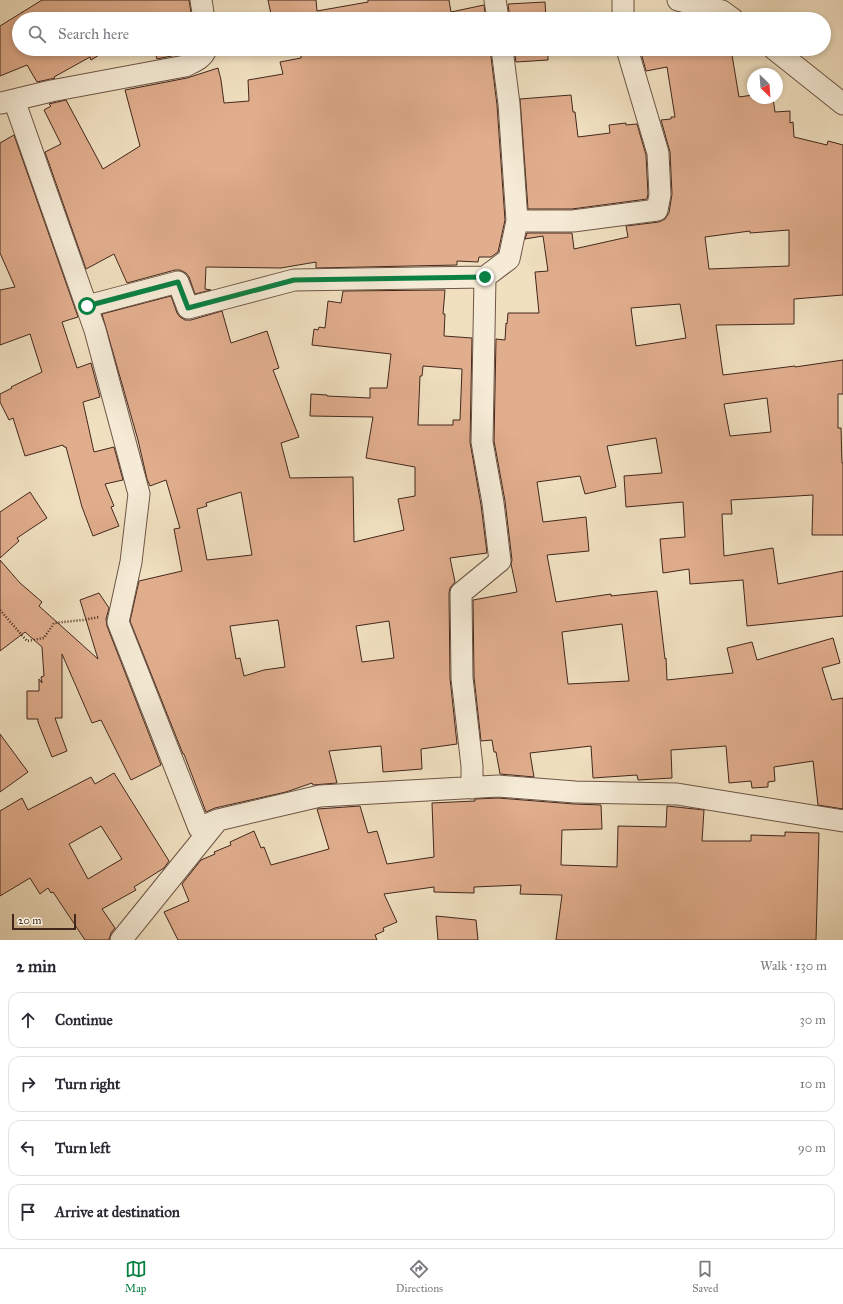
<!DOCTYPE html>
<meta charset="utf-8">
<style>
body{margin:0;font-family:"IM FELL Great Primer",serif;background:#f7f7f7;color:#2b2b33}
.compass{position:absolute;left:747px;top:68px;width:36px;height:36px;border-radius:50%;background:#fff;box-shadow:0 2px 6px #0003;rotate:155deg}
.scale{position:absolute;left:12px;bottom:10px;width:64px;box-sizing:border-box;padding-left:4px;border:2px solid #42271c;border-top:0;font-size:11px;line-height:14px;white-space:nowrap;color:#42271c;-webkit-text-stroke:3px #f5ebd6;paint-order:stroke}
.stop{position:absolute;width:12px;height:12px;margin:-9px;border:3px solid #0b8043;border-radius:50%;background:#fff}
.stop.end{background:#0b8043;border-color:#fff;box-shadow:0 1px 4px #0008}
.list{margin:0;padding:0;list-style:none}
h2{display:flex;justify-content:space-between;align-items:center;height:52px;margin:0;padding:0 16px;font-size:17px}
h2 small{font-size:13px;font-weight:400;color:#7c7c81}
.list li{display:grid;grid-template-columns:26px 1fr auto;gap:12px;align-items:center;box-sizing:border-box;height:56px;margin:0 8px 8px;padding:0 8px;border:1px solid #e1e1e2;border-radius:12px}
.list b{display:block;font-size:15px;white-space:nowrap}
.list em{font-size:13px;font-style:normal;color:#7c7c81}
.icon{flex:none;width:22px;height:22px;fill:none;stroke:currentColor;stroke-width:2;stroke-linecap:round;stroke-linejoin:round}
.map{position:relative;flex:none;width:843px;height:940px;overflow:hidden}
.search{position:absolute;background:#fff;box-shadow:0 2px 6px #0003;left:12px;right:12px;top:12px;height:44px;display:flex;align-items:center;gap:10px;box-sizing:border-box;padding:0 14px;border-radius:22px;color:#7c7c81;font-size:15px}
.sheet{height:308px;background:#fff}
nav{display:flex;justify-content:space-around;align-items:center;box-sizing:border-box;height:56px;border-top:1px solid #e1e1e2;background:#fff;font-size:11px;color:#7c7c81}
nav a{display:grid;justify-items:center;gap:2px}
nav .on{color:#0b8043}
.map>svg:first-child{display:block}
.building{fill:#e0ad8d;stroke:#42271c;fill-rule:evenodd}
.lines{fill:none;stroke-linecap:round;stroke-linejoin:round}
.street-casing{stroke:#6e5545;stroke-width:23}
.path{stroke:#42271c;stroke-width:2.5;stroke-dasharray:1 2;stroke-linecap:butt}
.street{stroke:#f5ebd6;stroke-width:21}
.route{stroke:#0b8043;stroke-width:5}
</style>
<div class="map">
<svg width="843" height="940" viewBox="0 0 843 940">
<rect width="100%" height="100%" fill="#f0e0c0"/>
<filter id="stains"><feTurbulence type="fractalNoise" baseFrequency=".005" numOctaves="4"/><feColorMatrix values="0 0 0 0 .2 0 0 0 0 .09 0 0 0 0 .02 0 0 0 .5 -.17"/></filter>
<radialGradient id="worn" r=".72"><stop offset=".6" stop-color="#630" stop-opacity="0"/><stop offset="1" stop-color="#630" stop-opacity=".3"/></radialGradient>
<path class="building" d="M42,0H189L192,19H19V49H109L91,60L90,57L54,77L55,78L37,82L27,65L0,76V26Z
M268,0H316L317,11L368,2V0H449L451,12L484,5L486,19H272Z
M545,2L546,19H510L508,4Z
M112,49H134L115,55Z
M154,49H186L187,52L181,54L157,59Z
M301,49H490L497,105L505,220L498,252L491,257H479L478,262L457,261V265L316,268V262L281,268L206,267L205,289L211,290L195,294L189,277L186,273L180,270H175L127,283L114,254L86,269L45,152L61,144L44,110L51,106L49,104L66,100L103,169L140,146L125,90L187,78L218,68L221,80L224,103L249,101L248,80L283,74L280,62L301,58Z
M514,49H548V60L516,62Z
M640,49H731L739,97L753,95V98H773L775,112L790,111V123L793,122L794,137L827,145L828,141L843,145V295L794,299V324L716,325L723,375L795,366V367L843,360V394H838V428H841L842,463H843V535H812L813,495L731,500L732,514H722L724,556L773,548L778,584L843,571V616L747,626L743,580L690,584L689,569L663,573L660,539L685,537L683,502L626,507L624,476L662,473L656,438L607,446L616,487L585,494L580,476L537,482L543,522L586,517L589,551L547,555L556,602L611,594V596L657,591L665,659L666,658L667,680L733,673L727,648L752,642L757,660L833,638L840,663L822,668L832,700L843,698V809L818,805L813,761L774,767L775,781L768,782V787L752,788L751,781L729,783L726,746L671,750L672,778L638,780L637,775L593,778L591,746L530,753L534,777L500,774L496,752H494L492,740L481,741L474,677L473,600L517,592L511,564L512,560L505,501L494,441L496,339L505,340L506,323L507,324L508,313H539L535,272L548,271L543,236L525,239L527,233H572L574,249L628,237L626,226L659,222L665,219L669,213L672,194L670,152L661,120L671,119V117H675L667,67L646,71ZM789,230V266L709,269L705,237L750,231V233ZM680,304L686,338L636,346L631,308ZM767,398L771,432L730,436L724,404ZM622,624L629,681L568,684L562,632Z
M571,95L573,112H575L578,137L610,133L609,125L626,123V125L637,124L646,155L648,194L647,199L572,209H528L520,99Z
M14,135L78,317L62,322L77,368L91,363L100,397L83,402L94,452L114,447L123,480L105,484L114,506L111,507L119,526L93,536L82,507L66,447H64L63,445L25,456L13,418L9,420L0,402V394L12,388L11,387L42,372L30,334L0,345V290L15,287L0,253V143Z
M445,290L443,314H445L444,336L472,338L470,442L481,505L487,553L450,558L455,582L450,588L449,593L450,678L457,744L421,749L422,769L383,772L381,746L329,751L337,783L313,785L312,783L286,792L215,808L206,812L184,754H183L130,621L139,581L182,571L174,529L180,528L166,480L150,486L147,479L138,440L102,314L171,296L177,313L180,317L185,320H191L222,311L231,343L267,331L279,368L273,370L299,437L281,443L290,478L353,477L354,542L404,530L398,499L415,496V467L366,458L373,417L310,416L311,394L327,395V396L370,398V388H387L391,354L312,345L314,329L318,330L319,327L325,328L328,301L341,303L343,291ZM423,366L462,369L460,420H453V425H418L420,376H422ZM241,492L252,555L207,560L197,509L207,506L206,503ZM278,620L285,667L264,670L244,676L240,658L236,659L230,626ZM389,621L394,658L362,662L356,626Z
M30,492L47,518L17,538L19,541L0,558V512Z
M0,560L20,583L42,602L39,606L98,659L80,600L99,593L109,608L106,619L107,626L161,765L131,780L101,720L92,723L62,654V718H55L67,751L52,757L38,722V719H27V691H39V679L42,683L41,677L44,676L42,647L25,632L0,651Z
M0,734L28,772L0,792Z
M114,773L169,861L164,868L134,887L136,890L102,909L115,928L111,933L109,940H85L53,892L51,893L48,888L40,894L30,878L0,896V811L22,798L28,810L91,777L95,784ZM101,826L122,859L88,879L69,844Z
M498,798L574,804L601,805L602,829L562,830L561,865L617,867L618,826L666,827L667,806L704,810L702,841H751V835L785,836V832L819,833L816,940H556L562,895L520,894L521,885L474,887V893L434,892V887L384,894L397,922L383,928L384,931L375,935L377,940H178L164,912L189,901L182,884L201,860L215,854L214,852L231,845L230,842L254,831L261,848L264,847L271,865L329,849L317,809L360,806L368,833L377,831L387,864L434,857L432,803L475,801V799Z
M436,916L476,920L478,940H438Z"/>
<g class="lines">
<defs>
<path id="street" d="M201,0L204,19
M495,0L498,19
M623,0V19
M678,0L722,11L733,19
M774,49L843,104
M14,100L95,330L139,494L131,562L118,622L199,828L218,820
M1,103L51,91L185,66C193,62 203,59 206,49
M517,221H573L657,210L660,195L658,153L627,49
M87,306L178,282L188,308L294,280L485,277L509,259L517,221L509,104L502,49
M472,788V766L462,678L461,593L500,561L493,503L482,442L485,277
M121,940L218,820L320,796L498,786L575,792L677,794L843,821"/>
</defs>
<use href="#street" class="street-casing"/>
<path class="path" d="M0,610L27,641L44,638L54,623L83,620L99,617"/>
<use href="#street" class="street"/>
</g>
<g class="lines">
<path class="route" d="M87,306L178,282L188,308L294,280L485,277"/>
</g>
<rect width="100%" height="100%" filter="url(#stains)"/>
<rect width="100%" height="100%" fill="url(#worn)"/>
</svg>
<svg class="compass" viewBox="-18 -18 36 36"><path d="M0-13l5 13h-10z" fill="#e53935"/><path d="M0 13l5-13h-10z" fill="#7c7c81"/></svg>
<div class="scale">20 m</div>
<div class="stop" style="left:87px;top:306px"></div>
<div class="stop end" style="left:485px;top:277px"></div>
<div class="search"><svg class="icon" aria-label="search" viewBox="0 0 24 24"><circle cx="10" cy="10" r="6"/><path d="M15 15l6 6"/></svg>Search here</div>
</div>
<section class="sheet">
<h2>2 min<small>Walk · 130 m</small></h2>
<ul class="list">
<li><svg class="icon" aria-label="ahead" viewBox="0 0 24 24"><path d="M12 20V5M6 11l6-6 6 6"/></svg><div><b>Continue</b></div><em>30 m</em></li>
<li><svg class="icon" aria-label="right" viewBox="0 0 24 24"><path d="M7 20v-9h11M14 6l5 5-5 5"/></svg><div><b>Turn right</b></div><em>10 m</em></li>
<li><svg class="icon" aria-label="left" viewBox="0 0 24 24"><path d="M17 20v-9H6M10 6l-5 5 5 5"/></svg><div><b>Turn left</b></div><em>90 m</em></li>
<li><svg class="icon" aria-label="arrive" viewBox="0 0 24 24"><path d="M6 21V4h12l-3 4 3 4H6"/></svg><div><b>Arrive at destination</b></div></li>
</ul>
</section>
<nav>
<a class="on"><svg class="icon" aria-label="map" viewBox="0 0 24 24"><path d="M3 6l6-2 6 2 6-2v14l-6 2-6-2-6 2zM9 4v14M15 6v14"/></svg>Map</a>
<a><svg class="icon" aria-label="directions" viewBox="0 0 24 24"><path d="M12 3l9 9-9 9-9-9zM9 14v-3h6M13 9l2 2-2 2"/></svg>Directions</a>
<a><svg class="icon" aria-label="saved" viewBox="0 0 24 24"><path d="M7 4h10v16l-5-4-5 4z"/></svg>Saved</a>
</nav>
